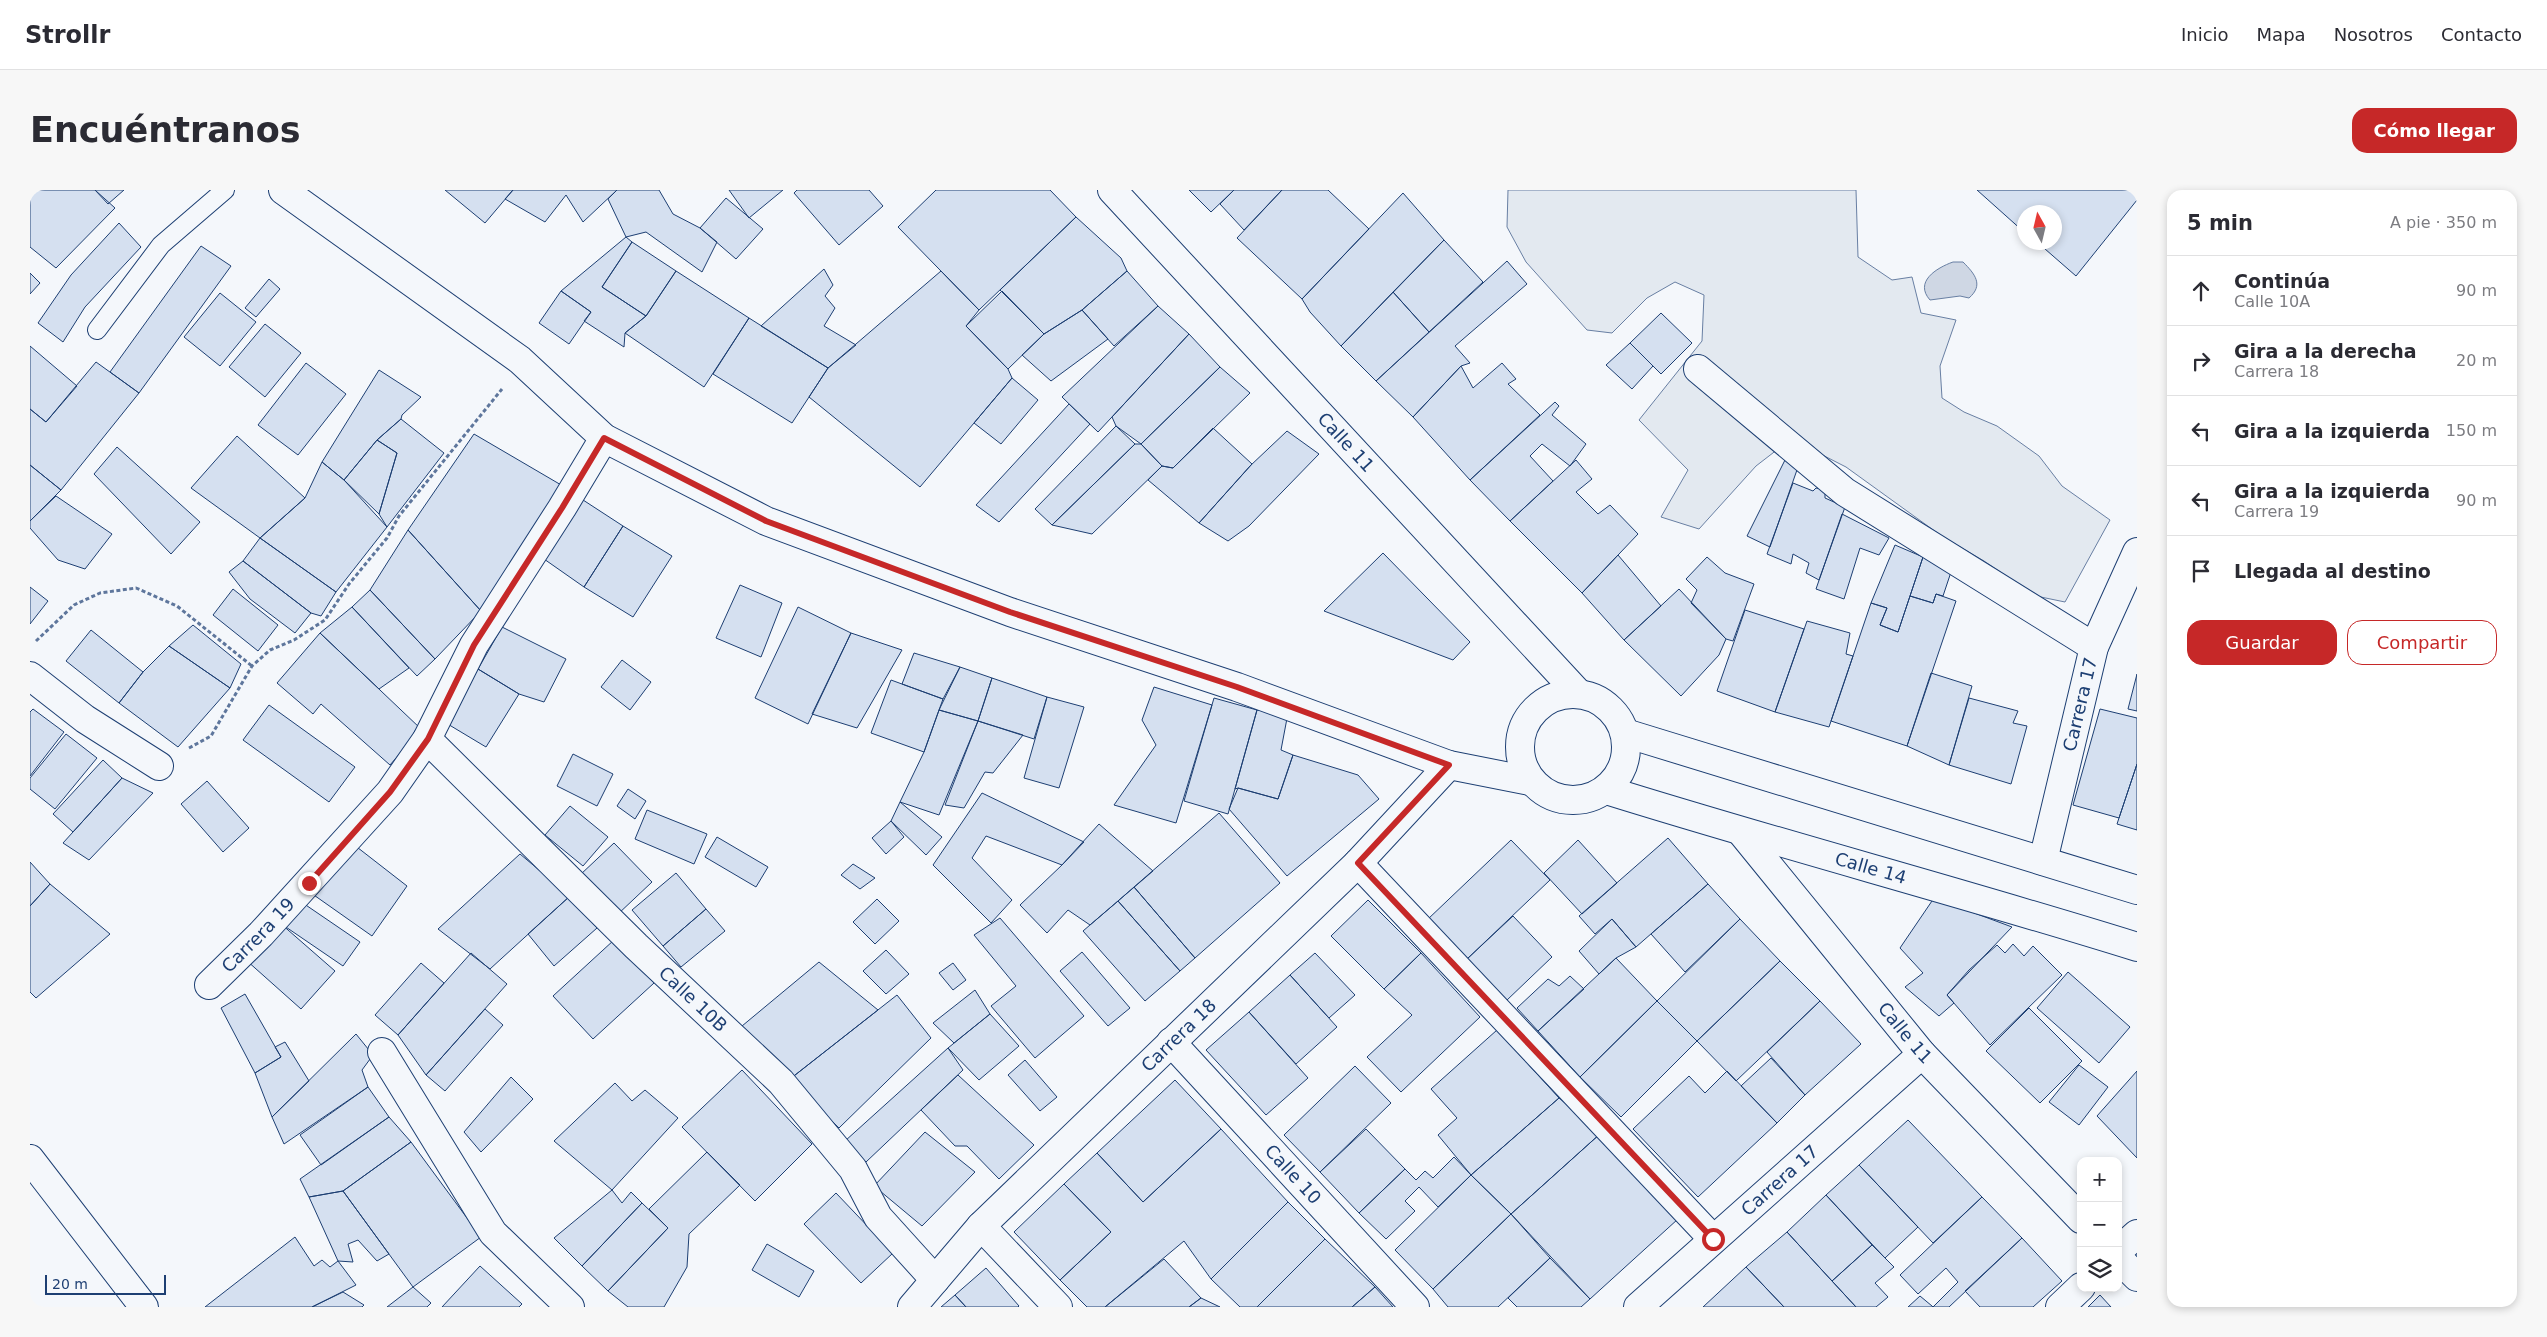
<!DOCTYPE html>
<html lang="es">
<meta charset="utf-8">
<style>
body{margin:0;font-family:"DejaVu Sans",sans-serif;background:#f7f7f7;color:#2b2b33}
.controls{position:absolute;right:15px;bottom:15px;display:grid;overflow:hidden;border-radius:10px;box-shadow:0 2px 8px #0003}
.controls button{width:45px;height:45px;display:grid;place-items:center;padding:0;border:0;border-bottom:1px solid #e1e1e2;background:#fff;color:#2b2b33;font:25px sans-serif}
.compass{position:absolute;left:1987px;top:15px;width:45px;height:45px;border-radius:50%;background:#fff;box-shadow:0 2px 8px #0003;rotate:352deg}
.scale{position:absolute;left:15px;bottom:12px;width:121px;box-sizing:border-box;padding-left:5px;border:2px solid #1d3f73;border-top:0;font-size:14px;line-height:18px;white-space:nowrap;color:#1d3f73;-webkit-text-stroke:4px #f4f7fb;paint-order:stroke}
.stop{position:absolute;width:15px;height:15px;margin:-11px;border:4px solid #c62828;border-radius:50%;background:#fff}
.stop.end{background:#c62828;border-color:#fff;box-shadow:0 1px 5px #0008}
.list{margin:0;padding:0;list-style:none}
h2{display:flex;justify-content:space-between;align-items:center;height:65px;margin:0;padding:0 20px;font-size:21px}
h2 small{font-size:16px;font-weight:400;color:#7c7c81}
.list li{display:grid;grid-template-columns:32px 1fr auto;gap:15px;align-items:center;box-sizing:border-box;height:70px;padding:0 20px;border-top:1px solid #e1e1e2}
.list b{display:block;font-size:19px;white-space:nowrap}
.list p{margin:0;font-size:16px;white-space:nowrap;color:#7c7c81}
.list em{font-size:16px;font-style:normal;color:#7c7c81}
.actions{display:flex;gap:10px;padding:15px 20px}
.actions a{flex:1;padding:11px 0;border:1px solid #c62828;border-radius:15px;text-align:center;font-size:18px;color:#c62828}
.actions .main{background:#c62828;color:#fff}
.icon{flex:none;width:28px;height:28px;fill:none;stroke:currentColor;stroke-width:2;stroke-linecap:round;stroke-linejoin:round}
.map{position:relative;flex:none;width:2107px;height:1117px;overflow:hidden;border-radius:15px}
header{display:flex;align-items:center;gap:30px;box-sizing:border-box;height:70px;padding:0 25px;background:#fff;border-bottom:1px solid #e1e1e2}
header strong{font-size:24px}
nav{display:flex;gap:28px;margin-inline-start:auto;font-size:18px}
.intro{display:flex;align-items:center;justify-content:space-between;box-sizing:border-box;height:120px;padding:0 30px}
h1{margin:0;font-size:35px}
.button{padding:12px 22px;border-radius:15px;background:#c62828;color:#fff;font-size:18px;font-weight:700}
main{display:flex;gap:30px;padding:0 30px}
aside{flex:1;background:#fff;border-radius:15px;box-shadow:0 2px 8px #0003}
.map>svg:first-child{display:block}
.green{fill:#e3e9f0;stroke:#687fa3}
.water{fill:#cfd7e4;stroke:#687fa3}
.building{fill:#d5e0f0;stroke:#1d3f73}
.lines{fill:none;stroke-linecap:round;stroke-linejoin:round}
.lane-casing{stroke:#1d3f73;stroke-width:20}
.street-casing{stroke:#1d3f73;stroke-width:30}
.secondary-casing{stroke:#1d3f73;stroke-width:30}
.path{stroke:#5e769c;stroke-width:3;stroke-dasharray:4 2.5;stroke-linecap:butt}
.lane{stroke:#f4f7fb;stroke-width:18}
.street{stroke:#f4f7fb;stroke-width:28}
.secondary{stroke:#f4f7fb;stroke-width:28}
.route{stroke:#c62828;stroke-width:6}
.labels{text-anchor:middle;stroke-width:4;stroke-linejoin:round;paint-order:stroke}
.street-label{font-size:18px;fill:#1d3f73;stroke:#f4f7fb}
</style>
<header>
<strong>Strollr</strong>
<nav><a>Inicio</a><a>Mapa</a><a>Nosotros</a><a>Contacto</a></nav>
</header>
<div class="intro"><h1>Encuéntranos</h1><a class="button">Cómo llegar</a></div>
<main>
<div class="map">
<svg width="2107" height="1117" viewBox="0 0 2107 1117">
<rect width="100%" height="100%" fill="#f4f7fb"/>
<path class="green" d="M1478,0H1826L1828,67L1862,90L1882,87L1891,123L1926,130L1910,176L1912,208L1934,222L1967,236L2009,266L2032,296L2080,330L2035,412L2006,406L1954,371L1913,347L1816,277L1761,249L1726,276L1669,339L1631,327L1658,280L1609,230L1672,151L1674,105L1645,92L1617,108L1582,143L1557,140L1496,72L1477,37Z"/>
<path class="water" d="M1923,72H1933C1945,84 1954,95 1939,108L1930,106L1900,110C1884,92 1906,78 1923,72Z"/>
<path class="building" d="M0,0H65L85,18L26,78L0,57Z
M65,0H94L78,14Z
M415,0H483L455,33Z
M483,0H587L553,32L536,5L515,32L475,9Z
M587,0H629L643,24L670,38L687,52L672,82L616,42L596,47L578,9Z
M699,0H753L719,28Z
M767,0H839L853,16L809,55L764,3Z
M906,0H1020L1046,27L949,120L868,37Z
M1159,0H1204L1181,22Z
M1204,0H1252L1214,40L1190,14Z
M1252,0H1298L1339,39L1272,109L1207,48Z
M1947,0H2107V10L2046,86L2007,52H2024V22H1994V42Z
M1373,3L1414,50L1311,156L1280,122L1272,109Z
M696,8L733,39L706,69L670,38Z
M1046,27L1091,68L1097,81L1052,120L1014,144L970,100Z
M89,33L111,57L55,117L33,152L8,133L41,85Z
M596,47L602,52L572,97L616,126L595,143L594,157L554,131L561,122L531,101Z
M1414,50L1453,92L1399,142L1363,102Z
M602,52L646,81L616,126L572,97Z
M171,56L201,76L109,203L80,182Z
M1477,71L1497,94L1425,156L1440,173L1431,176L1383,227L1346,191Z
M794,79L803,95L795,106L805,118L794,136L826,155L798,178L731,136Z
M646,81L719,128L674,197L595,143L616,126Z
M911,81L949,120L936,136L978,179L982,188L890,297L779,207L798,178Z
M1097,81L1128,116L1084,156L1052,120Z
M0,83L10,93L0,104Z
M239,89L250,99L226,127L215,118Z
M531,101L561,122L539,154L509,133Z
M972,101L1014,144L978,179L936,136Z
M1363,102L1399,142L1346,191L1311,156Z
M190,103L226,132L190,176L154,147Z
M1128,116L1159,144L1068,242L1032,207Z
M1052,120L1078,149L1021,191L992,165L1014,144Z
M1631,123L1662,153L1631,184L1600,153Z
M719,128L798,178L762,233L683,184Z
M235,134L271,163L235,207L199,177Z
M1159,144L1190,177L1111,254L1086,236L1082,227Z
M1600,153L1623,176L1602,199L1576,175Z
M0,156L47,196L16,232L0,219Z
M66,172L109,203L31,300L0,275V219L16,232Z
M276,173L316,204L268,265L228,235Z
M1472,173L1486,189L1478,194L1510,225L1440,290L1383,227L1431,176L1443,198Z
M1190,177L1220,203L1143,278L1132,276L1111,254Z
M349,180L391,207L372,225L371,229L347,250L314,290L292,272Z
M982,188L1008,210L971,254L944,233Z
M1525,212L1529,216L1522,225L1556,254L1540,276L1512,254L1500,266L1523,291L1480,331L1440,290Z
M1039,214L1060,234L969,332L946,315Z
M371,229L414,263L357,337L349,324L367,263L347,250Z
M1086,236L1105,254L1022,335L1005,319Z
M1183,238L1222,274L1169,333L1118,290L1132,276L1143,278Z
M1257,241L1289,264L1219,336L1198,351L1169,333L1220,276Z
M444,244L538,299L451,421L378,340Z
M207,246L275,308L230,348L161,298Z
M347,250L367,263L349,324L314,290Z
M1105,254H1111L1132,276L1062,344L1022,335Z
M87,257L170,332L141,364L64,284Z
M1546,270L1562,289L1546,302L1568,324L1580,315L1608,344L1552,403L1480,331Z
M1755,270L1768,277L1740,357L1717,346Z
M292,272L314,290L357,337L306,402L230,348L275,308Z
M0,275L31,300L0,331Z
M1763,293L1783,301L1786,298L1795,300V308L1815,317L1789,390L1776,383L1779,373L1763,364L1761,374L1737,364Z
M26,306L82,344L55,379L28,370L0,338V331Z
M550,308L593,336L554,397L514,369Z
M1812,324L1859,348L1849,365L1830,358L1814,409L1786,399Z
M593,336L642,366L603,427L554,397Z
M378,340L451,421L405,469L340,400Z
M230,348L306,402L291,426L281,423L213,371Z
M1865,355L1893,367L1868,442L1850,435L1857,418L1841,413Z
M1353,363L1440,452L1423,470L1294,421Z
M1588,365L1631,416L1594,450L1552,403Z
M1677,367L1695,383L1724,394L1703,451L1696,449L1661,413L1667,400L1656,389Z
M1893,367L1921,382L1913,406L1906,404L1903,413L1880,406Z
M213,371L281,423L265,443L220,409L199,382Z
M710,395L752,413L731,467L686,448Z
M0,397L18,411L0,434Z
M203,399L248,435L228,461L183,425Z
M1649,399L1696,449L1689,465L1651,506L1594,450Z
M340,400L405,469L387,486L322,417Z
M1906,404L1926,411L1877,556L1801,531L1841,413L1857,418L1850,435L1868,442L1880,406L1903,413Z
M322,417L379,478L349,499L290,443Z
M768,417L821,443L778,534L725,508Z
M1715,420L1774,439L1745,522L1687,501Z
M1777,431L1820,443L1816,464L1823,466L1799,537L1745,522Z
M163,435L211,474L200,498L139,456Z
M472,437L536,469L514,512L489,504L448,479Z
M61,440L113,482L89,513L36,471Z
M290,443L391,539L360,575L291,514L283,524L247,493Z
M821,443L872,460L827,538L782,524Z
M139,456L200,498L148,557L89,513L113,482Z
M884,463L930,477L913,509L872,494Z
M592,470L621,492L600,520L571,497Z
M930,477L962,488L948,531L909,520Z
M448,479L489,504L456,557L416,533Z
M1901,483L1942,496L1919,575L1877,556Z
M2107,484V521L2098,519Z
M962,488L1017,507L1004,549L948,531Z
M861,490L913,509L894,562L841,543Z
M1124,497L1182,515L1146,633L1084,615L1126,555L1112,530Z
M1017,507L1054,517L1029,598L994,588Z
M1184,508L1227,520L1198,624L1154,611Z
M1939,508L1988,521L1983,533L1997,536L1981,594L1919,575Z
M239,515L325,577L299,612L213,550Z
M3,519L34,542L0,586V522Z
M2070,519L2107,528V574L2089,628L2043,615Z
M909,520L948,531L909,625L870,612L894,562Z
M1227,520L1258,523L1251,560L1263,565L1248,609L1208,598L1205,599Z
M948,531L993,545L963,583L955,582L934,618L915,615Z
M36,544L67,568L25,619L0,599V588Z
M543,564L583,584L567,616L527,596Z
M1263,565L1328,585L1349,609L1257,686L1199,619L1208,598L1248,609Z
M73,570L92,588L43,642L23,624Z
M2107,574V640L2087,634Z
M92,588L123,603L59,670L33,653Z
M177,591L219,638L193,662L151,614Z
M598,599L616,611L605,629L587,616Z
M952,603L1054,652L1032,675L956,646L942,668L982,710L961,733L903,675Z
M870,612L912,647L896,665L861,631Z
M540,616L578,647L553,676L515,645Z
M617,620L677,644L664,674L605,649Z
M1189,623L1250,693L1165,768L1104,697Z
M861,631L874,647L856,664L842,648Z
M1069,634L1123,681L1060,735L1038,720L1017,743L990,715L1032,675Z
M687,647L738,677L726,697L675,667Z
M1638,648L1678,694L1606,757L1582,729L1565,744L1549,726Z
M1481,650L1520,690L1436,770L1397,730Z
M1548,650L1587,693L1552,724L1514,683Z
M584,653L622,692L587,725L550,685Z
M323,654L377,696L342,746L281,703Z
M490,664L540,706L460,779L408,739Z
M0,672L20,694L0,716Z
M823,674L845,688L830,699L811,685Z
M646,683L676,719L633,756L602,720Z
M20,694L80,744L6,808L0,802V716Z
M1678,694L1710,729L1655,782L1621,744Z
M1104,697L1165,768L1150,781L1088,711Z
M540,706L567,738L524,776L498,744Z
M1904,708L1982,737L1917,805L1924,813L1909,826L1875,797L1893,783L1870,758Z
M267,709L330,752L313,776L250,733Z
M847,709L869,731L845,754L823,732Z
M1338,710L1391,763L1354,799L1301,746Z
M1088,711L1150,781L1115,811L1053,741Z
M676,719L695,741L651,777L633,756Z
M1483,726L1522,767L1476,811L1436,770Z
M970,728L1054,826L1005,868L961,816L986,796L944,745Z
M1582,729L1606,757L1586,768L1569,784L1549,761Z
M1710,729L1750,771L1667,851L1627,811Z
M250,733L305,781L271,819L216,770Z
M584,750L624,793L563,849L523,806Z
M1983,754L1994,766L2003,756L2032,785L1960,855L1917,805L1939,780L1967,755L1975,763Z
M856,760L879,784L856,804L833,781Z
M1052,762L1100,818L1078,836L1030,781Z
M441,763L477,794L396,885L368,845Z
M1285,763L1325,805L1299,828L1260,785Z
M1391,763L1450,827L1371,902L1337,867L1382,825L1354,799Z
M1586,768L1627,811L1550,887L1508,841Z
M1750,771L1790,811L1706,891L1667,851Z
M789,772L848,820L760,889L706,841Z
M391,773L414,793L368,845L345,825Z
M923,773L936,790L923,800L909,783Z
M2038,782L2100,837L2069,873L2007,818Z
M1260,785L1307,837L1266,874L1219,822Z
M1540,786L1554,799L1508,841L1487,818L1518,789L1529,796Z
M945,800L960,824L924,853L903,833Z
M215,804L251,867L225,883L191,818Z
M867,805L901,848L809,938L760,889Z
M1627,811L1667,851L1591,927L1550,887Z
M1790,811L1831,854L1775,905L1737,862Z
M1999,818L2052,871L2010,913L1956,861Z
M455,819L473,835L415,901L396,885Z
M1219,822L1278,888L1236,925L1176,860Z
M960,824L989,856L949,890L918,858Z
M1467,840L1529,908L1441,985L1408,945L1427,928L1401,899Z
M326,844L343,865L332,880L338,897L254,954L242,927Z
M255,852L279,891L242,927L225,883L251,867L245,857Z
M918,858L933,880L836,972L815,951Z
M1741,868L1775,905L1747,933L1711,896Z
M995,870L1027,907L1010,921L978,885Z
M2049,875L2078,897L2049,935L2019,912Z
M1325,876L1361,913L1290,982L1254,945Z
M712,880L782,954L725,1011L652,937Z
M1697,881L1747,933L1668,1007L1603,939L1659,886L1675,903Z
M2107,881V968L2067,926Z
M928,885L1004,955L969,989L937,956H925L891,920Z
M481,887L503,909L451,962L434,942Z
M1145,890L1191,939L1113,1012L1067,963Z
M585,893L602,911L615,900L648,928L582,1000L524,951Z
M338,897L359,927L291,975L270,945Z
M1529,908L1571,943L1481,1024L1441,985Z
M359,927L381,952L313,1001L279,1007L270,989Z
M1878,930L1952,1007L1903,1053L1829,975Z
M1191,939L1258,1012L1181,1089L1154,1051L1075,1117H1057L1030,1090L1081,1042L1034,994L1067,963L1113,1012Z
M1336,939L1375,979L1329,1023L1290,982Z
M895,942L945,982L892,1036L844,996Z
M1571,943L1648,1029L1560,1109L1481,1024Z
M381,952L451,1047L383,1097L313,1001Z
M677,962L710,995L659,1044L657,1077L634,1117H598L578,1101L638,1038L619,1019Z
M1424,967L1441,985L1408,1017L1389,997L1375,1011L1385,1021L1356,1049L1329,1023L1375,979L1386,990L1395,981L1403,988Z
M1829,975L1888,1037L1855,1068L1796,1005Z
M1441,985L1481,1024L1403,1099L1365,1060Z
M1034,994L1081,1042L1030,1090L984,1042Z
M582,1000L592,1013L601,1002L612,1013L552,1076L524,1048Z
M313,1001L359,1064L347,1071L328,1050L318,1054L323,1072L308,1071L279,1007Z
M806,1003L863,1063L831,1093L774,1034Z
M1796,1005L1842,1055L1802,1091L1757,1042Z
M1952,1007L1992,1048L1919,1117H1903L1928,1092L1916,1078L1888,1104L1870,1085Z
M1258,1012L1295,1049L1227,1117H1210L1181,1089Z
M612,1013L638,1038L578,1101L552,1076Z
M1481,1024L1520,1068L1468,1117H1418L1403,1099Z
M1757,1042L1802,1091L1826,1117H1754L1716,1077Z
M265,1047L284,1076L292,1070L300,1077L308,1071L326,1095L282,1117H175Z
M1992,1048L2032,1091L2003,1117H1950L1935,1101Z
M1295,1049L1345,1097L1322,1117H1227Z
M737,1054L784,1081L769,1107L722,1080Z
M1842,1055L1864,1077L1845,1093L1858,1107L1846,1117H1826L1802,1091Z
M1520,1068L1560,1109L1551,1117H1487L1478,1108Z
M1134,1069L1171,1108L1159,1117H1075Z
M450,1076L492,1114L489,1117H412Z
M1716,1077L1754,1117H1673Z
M956,1078L989,1116L988,1117H936L925,1105Z
M383,1097L401,1113L397,1117H357Z
M1345,1097L1363,1117H1322Z
M313,1102L334,1115L332,1117H282Z
M925,1105L936,1117H911Z
M2070,1105L2081,1117H2058Z
M1890,1106L1902,1116L1903,1117H1878Z
M1171,1108L1190,1117H1159Z"/>
<g class="lines">
<defs>
<path id="lane" d="M67,140L131,55L195,0"/>
<g id="street">
<path d="M253,0L490,170L574,248L736,331L980,422L1207,497L1419,575L1500,591"/>
<path d="M1668,179L1815,302L2064,457"/>
<path d="M0,486L55,529L129,576"/>
<path id="s1" d="M397,549L606,756L751,892L823,979L848,1027L905,1090"/>
<path id="s2" d="M2013,671L2064,457L2107,362"/>
<path d="M1328,673L1683,1049"/>
<path id="s3" d="M179,795L231,744L360,602L397,549L444,455L532,318L574,248"/>
<path id="s4" d="M1141,852L1385,1117"/>
<path d="M352,862L463,1043L540,1117"/>
<path d="M0,969L114,1117"/>
<path d="M951,1036L1028,1117"/>
<path d="M2088,1061L2107,1044"/>
<path id="s5" d="M882,1117L951,1036L1328,673L1419,575"/>
<path id="s6" d="M1608,1117L1892,864"/>
<path d="M2030,1117L2051,1097"/>
</g>
<g id="secondary">
<path id="s7" d="M1082,0L1549,504"/>
<circle cx="1543" cy="557" r="53"/>
<path d="M1595,543L2107,700"/>
<path id="s8" d="M1576,600C1752,655 1931,702 2107,757"/>
<path id="s9" d="M1712,643L1892,864L2051,1029"/>
<path d="M2088,1068L2107,1087"/>
</g>
</defs>
<use href="#lane" class="lane-casing"/>
<use href="#street" class="street-casing"/>
<use href="#secondary" class="secondary-casing"/>
<path class="path" d="M6,451L44,415L70,403L106,398L147,416L222,476
M159,558L181,546L222,476L240,460L264,450L295,430L319,394L357,348L369,326L472,199"/>
<use href="#lane" class="lane"/>
<use href="#street" class="street"/>
<use href="#secondary" class="secondary"/>
</g>
<g class="lines">
<path class="route" d="M279,693L360,602L398,549L444,455L532,318L574,248L736,331L980,422L1207,497L1419,575L1328,673L1683,1049"/>
</g>
<g class="labels">
<g class="street-label">
<text dy="6" stroke="none"><textPath href="#s7" startOffset="344">Calle 11</textPath></text>
<text dy="6" stroke="none"><textPath href="#s2" startOffset="161">Carrera 17</textPath></text>
<text dy="6" stroke="none"><textPath href="#s8" startOffset="276">Calle 14</textPath></text>
<text dy="6" stroke="none"><textPath href="#s3" startOffset="70">Carrera 19</textPath></text>
<text dy="6" stroke="none"><textPath href="#s1" startOffset="372">Calle 10B</textPath></text>
<text dy="6" stroke="none"><textPath href="#s9" startOffset="258">Calle 11</textPath></text>
<text dy="6" stroke="none"><textPath href="#s5" startOffset="381">Carrera 18</textPath></text>
<text dy="6" stroke="none"><textPath href="#s4" startOffset="180">Calle 10</textPath></text>
<text dy="6" stroke="none"><textPath href="#s6" startOffset="190">Carrera 17</textPath></text>
</g>
</g>
</svg>
<div class="controls">
<button>+</button>
<button>−</button>
<button><svg class="icon" aria-label="layers" viewBox="0 0 24 24"><path d="M12 4l9 5-9 5-9-5zM3 14l9 5 9-5"/></svg></button>
</div>
<svg class="compass" viewBox="-18 -18 36 36"><path d="M0-13l5 13h-10z" fill="#e53935"/><path d="M0 13l5-13h-10z" fill="#7c7c81"/></svg>
<div class="scale">20 m</div>
<div class="stop" style="left:1683px;top:1049px"></div>
<div class="stop end" style="left:279px;top:693px"></div>
</div>
<aside>
<h2>5 min<small>A pie · 350 m</small></h2>
<ul class="list">
<li><svg class="icon" aria-label="ahead" viewBox="0 0 24 24"><path d="M12 20V5M6 11l6-6 6 6"/></svg><div><b>Continúa</b><p>Calle 10A</p></div><em>90 m</em></li>
<li><svg class="icon" aria-label="right" viewBox="0 0 24 24"><path d="M7 20v-9h11M14 6l5 5-5 5"/></svg><div><b>Gira a la derecha</b><p>Carrera 18</p></div><em>20 m</em></li>
<li><svg class="icon" aria-label="left" viewBox="0 0 24 24"><path d="M17 20v-9H6M10 6l-5 5 5 5"/></svg><div><b>Gira a la izquierda</b></div><em>150 m</em></li>
<li><svg class="icon" aria-label="left" viewBox="0 0 24 24"><path d="M17 20v-9H6M10 6l-5 5 5 5"/></svg><div><b>Gira a la izquierda</b><p>Carrera 19</p></div><em>90 m</em></li>
<li><svg class="icon" aria-label="arrive" viewBox="0 0 24 24"><path d="M6 21V4h12l-3 4 3 4H6"/></svg><div><b>Llegada al destino</b></div></li>
</ul>
<div class="actions"><a class="main">Guardar</a><a>Compartir</a></div>
</aside>
</main>
